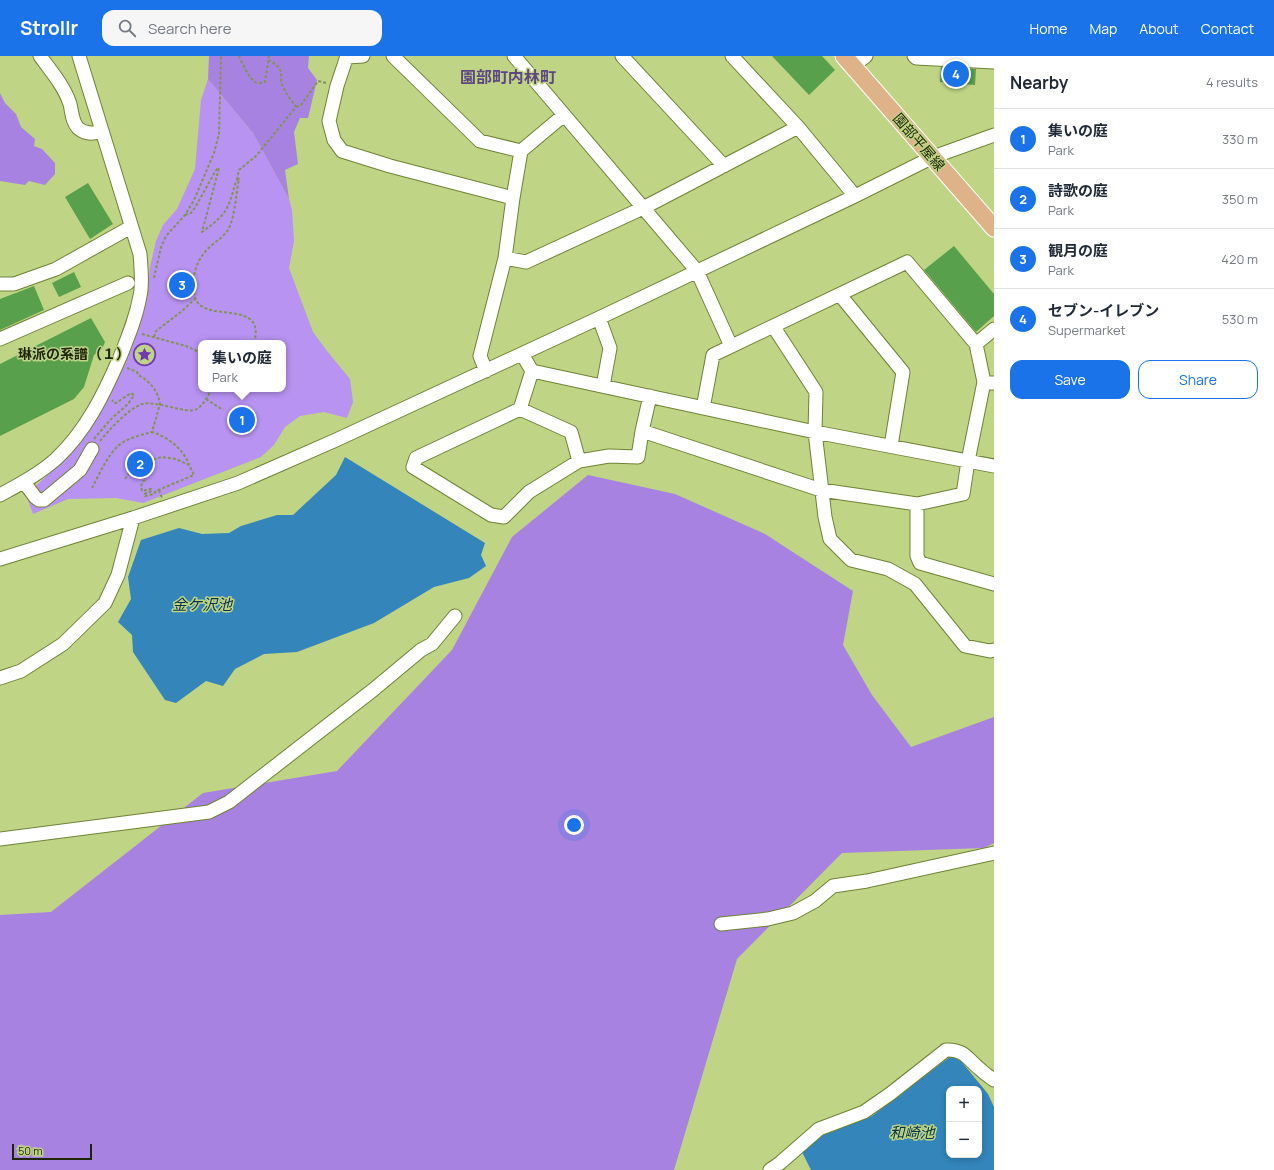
<!DOCTYPE html>
<meta charset="utf-8">
<style>
body{margin:0;font-family:Manrope,"Noto Sans JP",sans-serif;background:#f6f6f7;color:#1f2937}
.controls{position:absolute;right:12px;bottom:12px;display:grid;overflow:hidden;border-radius:8px;box-shadow:0 2px 6px #0003}
.controls button{width:36px;height:36px;display:grid;place-items:center;padding:0;border:0;border-bottom:1px solid #e0e1e3;background:#fff;color:#1f2937;font:20px sans-serif}
.scale{position:absolute;left:12px;bottom:10px;width:80px;box-sizing:border-box;padding-left:4px;border:2px solid #1e2505;border-top:0;font-size:11px;line-height:14px;white-space:nowrap;color:#1e2505;-webkit-text-stroke:3px #bfd485;paint-order:stroke}
.you{position:absolute;left:574px;top:769px;width:14px;height:14px;margin:-10px;border:3px solid #fff;border-radius:50%;background:#1a73e8;box-shadow:0 0 0 6px #1a73e833}
.badge{display:grid;place-items:center;width:26px;height:26px;border-radius:50%;background:#1a73e8;color:#fff;font-size:13px;font-weight:700}
.pin{position:absolute;translate:-50% -50%;border:2px solid #fff;box-shadow:0 1px 4px #0006}
.popup{position:absolute;left:198px;top:284px;width:88px;height:52px;box-sizing:border-box;display:grid;place-content:center;border-radius:8px;background:#fff;filter:drop-shadow(0 1px 3px #0005);font-size:13px;white-space:nowrap;color:#747a83}
.popup b{font-size:15px;color:#1f2937}
.popup::after{content:'';position:absolute;left:50%;top:100%;margin-left:-8px;border:8px solid transparent;border-top-color:#fff}
.list{margin:0;padding:0;list-style:none}
h2{display:flex;justify-content:space-between;align-items:center;height:52px;margin:0;padding:0 16px;font-size:17px}
h2 small{font-size:13px;font-weight:400;color:#747a83}
.list li{display:grid;grid-template-columns:26px 1fr auto;gap:12px;align-items:center;box-sizing:border-box;height:60px;padding:0 16px;border-top:1px solid #e0e1e3}
.list b{display:block;font-size:15px;white-space:nowrap}
.list p{margin:0;font-size:13px;white-space:nowrap;color:#747a83}
.list em{font-size:13px;font-style:normal;color:#747a83}
.actions{display:flex;gap:8px;padding:12px 16px}
.actions a{flex:1;padding:9px 0;border:1px solid #1a73e8;border-radius:12px;text-align:center;font-size:14px;color:#1a73e8}
.actions .main{background:#1a73e8;color:#fff}
.icon{flex:none;width:22px;height:22px;fill:none;stroke:currentColor;stroke-width:2;stroke-linecap:round;stroke-linejoin:round}
.map{position:relative;flex:none;width:994px;height:1114px;overflow:hidden}
header{display:flex;align-items:center;gap:24px;box-sizing:border-box;height:56px;padding:0 20px;background:#1a73e8;color:#fff}
header strong{font-size:19px}
nav{display:flex;gap:22px;margin-inline-start:auto;font-size:14px}
.search{width:280px;height:36px;background:#f6f6f7;display:flex;align-items:center;gap:10px;box-sizing:border-box;padding:0 14px;border-radius:12px;color:#747a83;font-size:15px}
main{display:flex}
aside{flex:1;background:#fff}
.map>svg:first-child{display:block}
.green{fill:#b893f2;fill-rule:evenodd}
.forest{fill:#a882e0}
.water{fill:#3485ba;fill-rule:evenodd}
.building{fill:#58a04c}
.lines{fill:none;stroke-linecap:round;stroke-linejoin:round}
.minor-casing{stroke:#6f8235;stroke-width:15}
.major-casing{stroke:#fff;stroke-width:19}
.path{stroke:#839355;stroke-width:2;stroke-dasharray:3 2;stroke-linecap:butt}
.minor{stroke:#fff;stroke-width:13}
.major{stroke:#dfb38a;stroke-width:17}
.labels{text-anchor:middle;stroke-width:3;stroke-linejoin:round;paint-order:stroke}
.street-label{font-size:14px;fill:#1e2505;stroke:#bfd485}
.poi-label{font-size:14px;font-weight:bold;fill:#1e2505;stroke:#bfd485;text-anchor:end}
.water-label{font-size:15px;font-style:italic;fill:#03324d;stroke:#bfd485}
.quarter-label{font-size:16px;font-weight:bold;fill:#5e4683;stroke:#bfd485}
</style>
<header>
<strong>Strollr</strong>
<div class="search"><svg class="icon" aria-label="search" viewBox="0 0 24 24"><circle cx="10" cy="10" r="6"/><path d="M15 15l6 6"/></svg>Search here</div>
<nav><a>Home</a><a>Map</a><a>About</a><a>Contact</a></nav>
</header>
<main>
<div class="map">
<svg width="994" height="1114" viewBox="0 0 994 1114">
<rect width="100%" height="100%" fill="#bfd485"/>
<path class="green" d="M208,23L253,77L289,143L292,154L294,185L289,212L313,276L327,295L350,323L353,346L347,362L324,356L300,360L285,371L274,389L261,401L143,447L116,442L68,443L33,458L26,439L65,403L113,331L137,275L147,237L150,211L156,185L163,169L177,153L195,113L201,44ZM201,287H283V333H201Z"/>
<path class="forest" d="M209,0H309L308,12L317,24L308,62H300L294,76L298,108L285,114L289,143L253,77L208,23Z
M0,37L5,47L16,58L21,71L35,83L34,90L42,93L55,107V118L45,129L29,125L25,129L0,125Z
M588,419L675,438L765,478L853,535L843,589L872,639L911,691L994,661V787L984,792L842,797L737,903L674,1114H0V859L51,856L203,737L337,715L452,594L512,481Z"/>
<path class="water" d="M345,401L485,487L481,499L486,510L469,522L434,531L374,567L297,596L264,598L235,613L223,630L206,625L176,647L165,644L133,596L132,579L118,566L131,543L128,521L141,484L179,472L202,478L229,477L241,470L277,459H293L336,419Z
M951,1000L961,1005L988,1038L994,1051V1114H811L802,1096L808,1089L823,1079L872,1060ZM949,1033H979V1099H949Z"/>
<path class="building" d="M772,0H822L835,14L809,39Z
M941,11L976,13L975,29L940,26Z
M88,127L113,168L90,183L65,141Z
M954,190L994,238V260L976,276L924,214Z
M74,216L81,231L59,241L52,227Z
M34,230L44,254L0,274V243Z
M91,262L105,286L102,293L94,299L84,331L74,343L0,380V308Z"/>
<g class="lines">
<defs>
<path id="minor" d="M40,0C51,15 64,30 70,48C72,56 72,66 78,72C85,78 94,78 102,75
M347,0L337,30L329,65L334,84L342,95L390,110L513,142
M393,0L480,85L521,95
M514,0L697,215L731,290
M622,0L724,110
M732,0L798,71L855,140
M914,0L916,2L994,6
M347,1L363,0
M853,10L866,0
M505,202L526,206L643,152L798,71
M0,228H14L56,213L131,171
M840,239L903,316L891,390
M599,262L610,292L603,330
M775,273L816,336L815,376L825,461L830,483L851,504L888,513L915,528L965,590L990,595L994,594
M0,283L128,227
M976,288L994,273
M522,298L532,315L815,376L994,410
M486,315L480,300L505,202L513,142L521,95L564,59
M532,315L520,353L416,402L413,411L491,459L504,461L529,436L579,405L609,400L638,401L642,375L821,434L917,448L963,438L968,405L984,326
M703,352L713,299L907,206L976,288L984,326L994,327
M520,353L571,376L579,405
M642,375L650,340
M24,426L35,441L39,444H44L80,414L92,393
M0,439C20,428 39,418 56,403C86,375 104,338 120,301C128,281 136,262 140,240C143,227 141,212 140,198L79,0
M917,448V500L920,507L994,528
M0,503L133,462L238,427L336,384L599,262L855,140L933,101L994,79
M0,622L21,615L63,588L105,547L118,519L133,462
M0,783L209,756L229,746L373,634L421,594L432,588L455,560
M721,868L768,863L793,857L815,845L833,830L867,825L994,797
M770,1114L780,1107L819,1073L864,1056L890,1038L946,994C965,993 968,1004 981,1014C985,1018 990,1021 994,1024"/>
<path id="major" d="M844,0L994,172"/>
</defs>
<use href="#minor" class="minor-casing"/>
<use href="#major" class="major-casing"/>
<path class="path" d="M239,0C242,7 249,22 255,26C258,28 262,27 265,26L269,0
M296,51L301,49L318,25L326,27
M237,124L239,114L256,100L296,51C292,45 287,39 284,33C276,19 289,16 269,4
M185,159L191,157L196,150L216,114L219,112L202,176C227,158 228,154 236,125L239,123C236,138 235,161 228,174C224,180 218,184 212,189C197,201 190,221 195,241C202,269 267,241 254,287
M154,222L161,191L166,180L185,159L194,144L214,97L219,78L221,0
M142,278L186,290L201,297
M154,281L156,275L182,255L196,242
M127,312L137,316L138,319C150,325 158,335 160,348L152,376C168,381 183,393 189,408
M206,343L223,354
M94,383L110,364L128,348L134,339L131,337L116,347H114L112,344
M100,385C109,374 128,353 142,348C157,344 188,359 197,353C204,349 208,339 212,333
M125,423L129,417L155,403L162,401L176,403L189,409L194,419L156,435L154,438L145,440L144,438L152,435L151,433L142,435L141,430L143,425L147,424
M92,432C99,419 107,400 118,390C127,382 141,379 152,376
M159,434L162,442"/>
<use href="#minor" class="minor"/>
<use href="#major" class="major"/>
</g>
<defs>
<symbol id="sight-ring" viewBox="-11 -11 22 22"><circle r="9.5" fill="#bfd485" stroke="#7039af" stroke-width="1.5"/><path d="M0-6L1.8-2.2L6-1.7L2.9 1.2L3.7 5.4L0 3.3L-3.7 5.4L-2.9 1.2L-6-1.7L-1.8-2.2Z" fill="#7039af"/></symbol>
</defs>
<g fill-rule="evenodd">
<use href="#sight-ring" x="132" y="286" width="25" height="25"/>
</g>
<g class="labels">
<g class="street-label">
<text transform="translate(919 86) rotate(49)" y="5">園部平屋線</text>
</g>
<g class="poi-label">
<text x="130" y="303">琳派の系譜（１）</text>
</g>
<g class="water-label">
<text x="202" y="554">金ケ沢池</text>
<text x="912" y="1082">和崎池</text>
</g>
<g class="quarter-label">
<text x="508" y="27">園部町内林町</text>
</g>
</g>
</svg>
<div class="controls">
<button>+</button>
<button>−</button>
</div>
<div class="scale">50 m</div>
<div class="you"></div>
<div class="pin badge" style="left:242px;top:364px">1</div>
<div class="popup"><b>集いの庭</b>Park</div>
<div class="pin badge" style="left:140px;top:408px">2</div>
<div class="pin badge" style="left:182px;top:229px">3</div>
<div class="pin badge" style="left:956px;top:18px">4</div>
</div>
<aside>
<h2>Nearby<small>4 results</small></h2>
<ul class="list">
<li><span class="badge">1</span><div><b>集いの庭</b><p>Park</p></div><em>330 m</em></li>
<li><span class="badge">2</span><div><b>詩歌の庭</b><p>Park</p></div><em>350 m</em></li>
<li><span class="badge">3</span><div><b>観月の庭</b><p>Park</p></div><em>420 m</em></li>
<li><span class="badge">4</span><div><b>セブン-イレブン</b><p>Supermarket</p></div><em>530 m</em></li>
</ul>
<div class="actions"><a class="main">Save</a><a>Share</a></div>
</aside>
</main>
